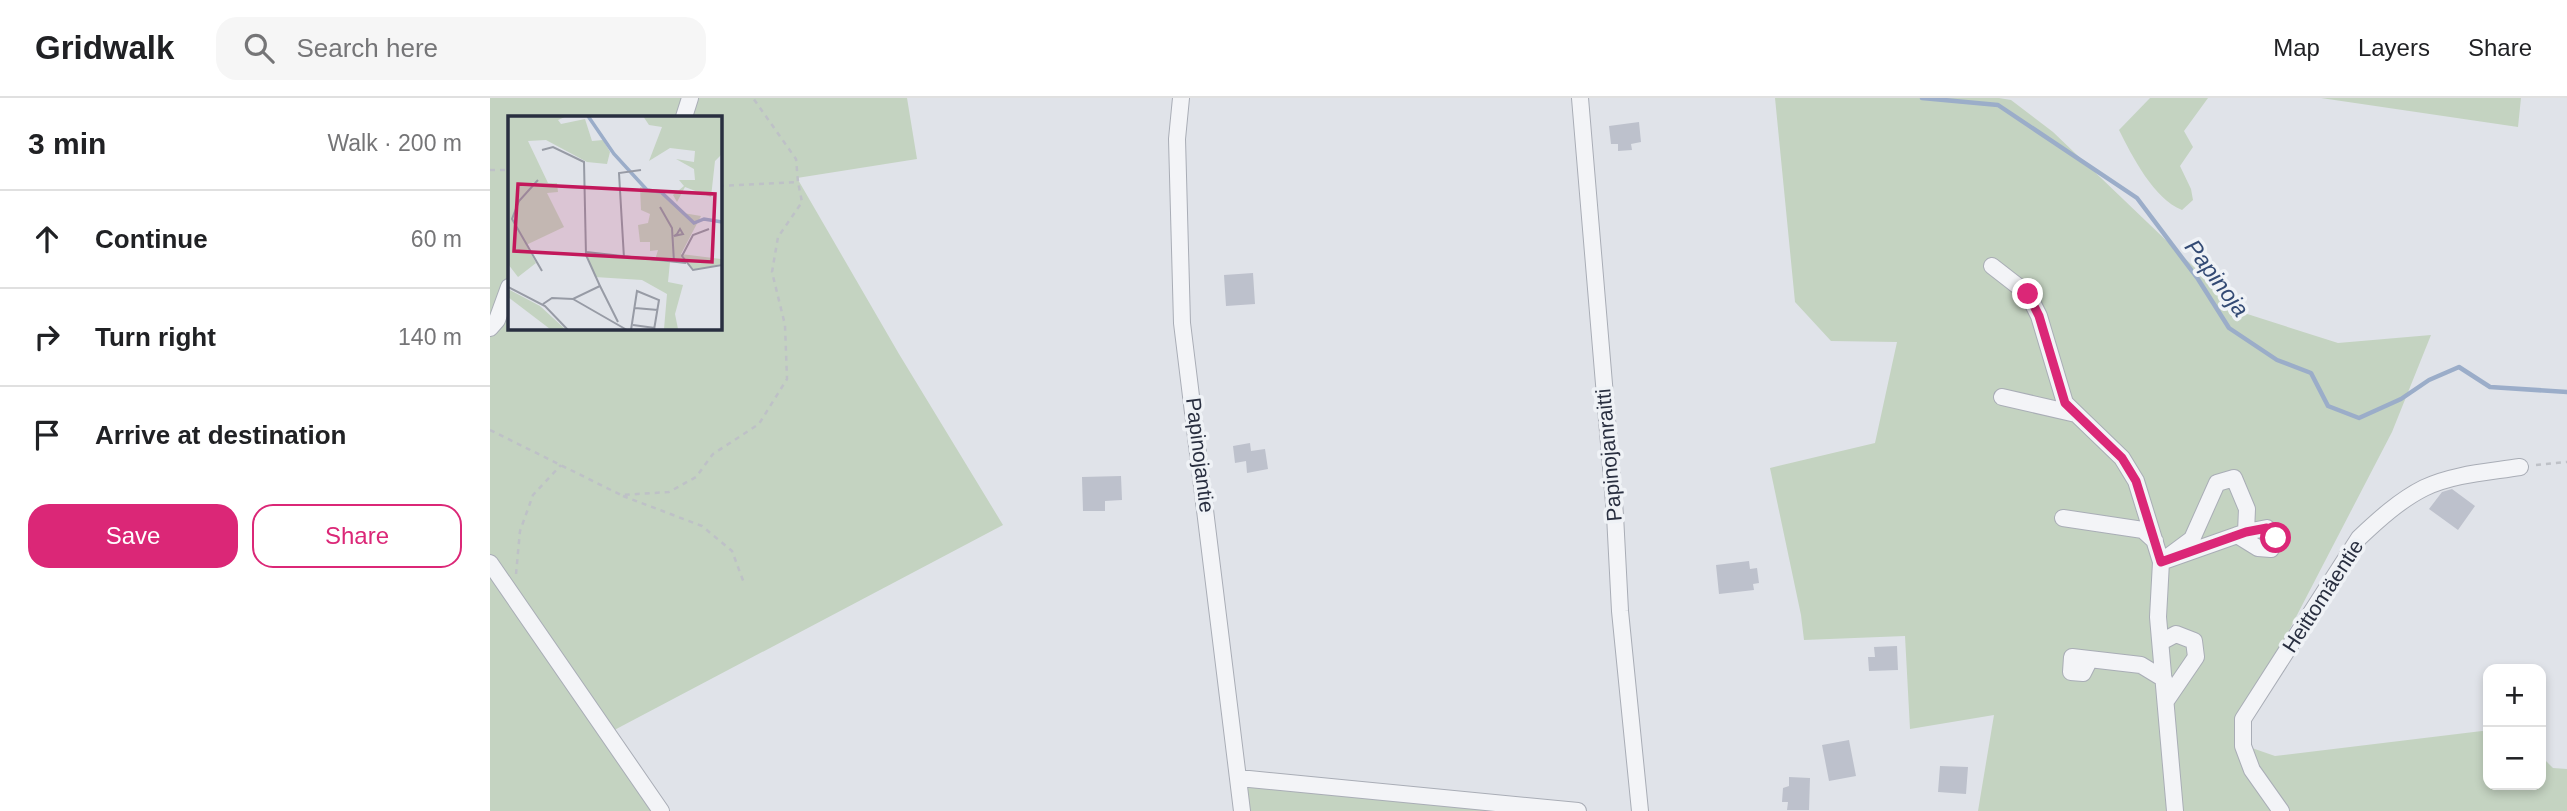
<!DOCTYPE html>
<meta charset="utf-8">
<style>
body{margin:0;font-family:Helvetica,sans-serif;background:#f6f6f6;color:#202124}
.controls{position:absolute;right:21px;bottom:21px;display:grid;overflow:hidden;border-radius:14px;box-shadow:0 4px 10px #0003}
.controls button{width:63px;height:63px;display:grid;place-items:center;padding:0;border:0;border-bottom:2px solid #e0e0e0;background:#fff;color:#202124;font:35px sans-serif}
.stop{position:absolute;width:21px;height:21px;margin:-16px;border:5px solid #db2777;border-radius:50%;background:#fff}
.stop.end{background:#db2777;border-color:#fff;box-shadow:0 2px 7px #0008}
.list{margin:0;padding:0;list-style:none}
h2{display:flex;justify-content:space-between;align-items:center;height:91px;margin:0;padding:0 28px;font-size:30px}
h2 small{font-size:23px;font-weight:400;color:#757577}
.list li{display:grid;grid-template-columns:46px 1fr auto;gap:21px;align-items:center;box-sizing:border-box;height:98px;padding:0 28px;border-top:2px solid #e0e0e0}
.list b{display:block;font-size:26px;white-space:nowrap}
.list em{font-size:23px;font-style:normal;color:#757577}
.actions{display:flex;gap:14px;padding:21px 28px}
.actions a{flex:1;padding:16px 0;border:2px solid #db2777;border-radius:21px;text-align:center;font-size:24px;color:#db2777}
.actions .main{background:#db2777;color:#fff}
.icon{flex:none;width:38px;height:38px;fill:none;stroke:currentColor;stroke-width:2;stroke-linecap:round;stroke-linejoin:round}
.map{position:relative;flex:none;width:2077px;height:713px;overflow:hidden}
header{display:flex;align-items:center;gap:42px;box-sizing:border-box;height:98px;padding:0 35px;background:#fff;border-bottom:2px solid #e0e0e0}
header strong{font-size:33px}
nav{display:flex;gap:38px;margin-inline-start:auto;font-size:24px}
.search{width:490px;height:63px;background:#f6f6f6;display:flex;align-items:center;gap:18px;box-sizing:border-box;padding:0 24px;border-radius:21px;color:#757577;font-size:26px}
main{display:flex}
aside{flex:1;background:#fff}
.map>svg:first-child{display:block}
.green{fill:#c4d3c1;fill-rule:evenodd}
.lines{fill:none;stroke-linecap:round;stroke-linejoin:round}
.stream{stroke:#9badc9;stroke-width:4.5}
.building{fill:#bdc1cc}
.minor-casing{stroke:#a9adb6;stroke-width:18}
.path{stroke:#bec1c7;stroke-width:2.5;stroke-dasharray:5 5;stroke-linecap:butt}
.minor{stroke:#f3f4f7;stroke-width:16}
.route{stroke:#db2777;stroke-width:9}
.labels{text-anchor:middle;stroke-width:7;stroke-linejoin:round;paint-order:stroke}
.street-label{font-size:21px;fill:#292f40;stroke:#eff2f6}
.water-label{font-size:23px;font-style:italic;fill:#334a74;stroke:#eff2f6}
.inset-river{fill:none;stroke:#9badc9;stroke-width:3.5}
.inset-road{fill:none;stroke:#979ba5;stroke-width:2}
.view{fill:#c2185b;fill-opacity:0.15;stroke:#c2185b;stroke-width:3.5}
.inset-edge{fill:none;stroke:#292f40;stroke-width:3.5}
</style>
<header>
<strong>Gridwalk</strong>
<div class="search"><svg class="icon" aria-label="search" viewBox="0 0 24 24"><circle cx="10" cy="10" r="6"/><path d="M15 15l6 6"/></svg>Search here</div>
<nav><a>Map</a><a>Layers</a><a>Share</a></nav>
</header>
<main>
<aside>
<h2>3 min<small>Walk · 200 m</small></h2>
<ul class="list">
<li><svg class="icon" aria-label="ahead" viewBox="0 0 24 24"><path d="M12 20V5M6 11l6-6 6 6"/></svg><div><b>Continue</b></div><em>60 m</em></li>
<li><svg class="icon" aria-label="right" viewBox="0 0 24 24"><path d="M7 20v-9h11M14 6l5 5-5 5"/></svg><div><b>Turn right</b></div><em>140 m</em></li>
<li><svg class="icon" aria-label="arrive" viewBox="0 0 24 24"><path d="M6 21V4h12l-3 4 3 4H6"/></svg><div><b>Arrive at destination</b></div></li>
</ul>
<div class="actions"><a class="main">Save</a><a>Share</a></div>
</aside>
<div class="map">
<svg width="2077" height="713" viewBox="0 0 2077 713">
<rect width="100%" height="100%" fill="#e0e3e9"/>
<path class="green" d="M0,0H417L427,61L307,80L409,256L513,427L113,638L163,713H0ZM19,19H229V229H19Z
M1285,0H1509L1521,2L1563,34L1751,214L1848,245L1941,237L1902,334L1753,621V648L1791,713H1488L1504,617L1420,631L1415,538L1314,542L1311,517L1280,370L1385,345L1407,244L1341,243L1305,204Z
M1660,0H1718L1694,33L1703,49L1690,68L1701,91L1703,102L1692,112C1664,101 1642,58 1629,32Z
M1831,0H2031L2028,29Z
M1992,633L1998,634V687H2051V658L2063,670L2077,671V713H1797L1765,666L1759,649L1785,658Z
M749,680L1088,713H752Z"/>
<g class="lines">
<path class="stream" d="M1432,0L1508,7L1647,100L1708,181L1739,230L1787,262L1821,275L1838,308L1869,320L1911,301L1939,282L1969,269L2000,289L2077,294"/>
</g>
<path class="building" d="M1149,24L1151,44L1141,46L1142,52L1128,53V46H1121L1119,28Z
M763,175L765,206L736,208L734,177Z
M760,345L761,353L775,351L778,371L757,375L756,363L745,365L743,348Z
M631,378L632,402L615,403V413H593L592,379Z
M1962,391L1985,408L1968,432L1939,411L1952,394Z
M1259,463L1260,471L1267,470L1269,485L1263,486L1264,492L1229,496L1226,467Z
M1407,548L1408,572L1379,573L1378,559H1385L1384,549Z
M1359,642L1366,678L1339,683L1332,647Z
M1450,668L1478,669L1476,696L1448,694Z
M1299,679L1320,680L1319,712H1297L1298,704H1292L1293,690L1299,688Z"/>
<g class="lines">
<defs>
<path id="minor" d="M691,0L687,41L692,225L752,713
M1090,0L1125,417L1130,513L1150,713
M194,19L200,0
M1502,168L1538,196L1549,218L1575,305L1632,360L1646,383L1671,464L1668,519L1685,713
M0,230L7,222L19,189
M1512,299L1586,316
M1744,380L1757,411L1756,434L1671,464L1702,441L1727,385Z
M1573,420L1653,432L1665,443
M1747,437L1768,450L1781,451L1786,440L1777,430L1756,434
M0,465L171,713
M1671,544L1686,536L1704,543L1706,559L1676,603
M1600,561L1593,575L1581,574L1582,559L1651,567L1674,581
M749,680L1088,713
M1791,713L1762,672L1753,648V621L1869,440C1888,422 1910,402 1934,390C1963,376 1999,374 2030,369"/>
</defs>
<use href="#minor" class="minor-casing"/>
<path class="path" d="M0,72H19
M229,88L308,84L306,61L263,0
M0,332L131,397L179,394L206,379L223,356L269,326L297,281L295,227L282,174L288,139L312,104L308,84
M2046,367L2077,364
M133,398L212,428L242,453L254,485
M26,476L30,433L43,397L71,367"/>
<use href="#minor" class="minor"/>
</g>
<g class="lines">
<path class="route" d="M1538,196L1549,218L1575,305L1632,360L1646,383L1671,464L1756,434L1777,430L1786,440"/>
</g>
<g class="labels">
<g class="street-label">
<text transform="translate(710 357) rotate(83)" y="7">Papinojantie</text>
<text transform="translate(1119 357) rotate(-95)" y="7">Papinojanraitti</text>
<text transform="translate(1833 498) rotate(-57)" y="7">Heittomäentie</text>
</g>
<g class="water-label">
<text transform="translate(1727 180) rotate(53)" y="8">Papinoja</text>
</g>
</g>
<g transform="translate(18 18)">
<rect width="214" height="214" fill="#e0e3e9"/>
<path d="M0,0H59L50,4L53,8L77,3L84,25L95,24L102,36L99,48L79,46L38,24L20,25L40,67H49L50,76L39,77L56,111L18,129L28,147L10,161L0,148ZM135,0H213V39L207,45L203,81L177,71L169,86L165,79L176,70L171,64H187L186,53L168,43L186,46L187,35L162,32L141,45L154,11L141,9ZM132,71L154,75L175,97L193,100L173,138L213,143V148L187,154L178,147L162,146L160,166L175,169L167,198L170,213H156L159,178L134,164L87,161L78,136L147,144L150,134L142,135V126H132L130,109L140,107L142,98L133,94ZM0,173L32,190L57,213H42L0,181Z" fill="#c4d3c1"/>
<path class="inset-river" d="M80,0L106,38L139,74L153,76L186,107L196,103L214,106"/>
<path class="inset-road" d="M34,34L45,31L76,46L78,139L92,170L65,183L44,182L35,188M30,64L11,85L4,103L34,155M152,91L164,112L166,146M172,113L175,118L166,120L169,118ZM201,113L185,119L174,140L185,154L214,149M78,136L178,147M116,142L111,57L133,54M92,170L110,206M0,171L37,190L60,214M65,183L119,214M127,192L150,194M125,209L147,212M123,214L129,175L151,184L146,214"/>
<path class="view" d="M10,68L207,78L204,146L6,135Z"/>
<rect width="214" height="214" class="inset-edge"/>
</g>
</svg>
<div class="controls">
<button>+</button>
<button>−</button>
</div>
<div class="stop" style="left:1786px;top:440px"></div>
<div class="stop end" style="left:1538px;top:196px"></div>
</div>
</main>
